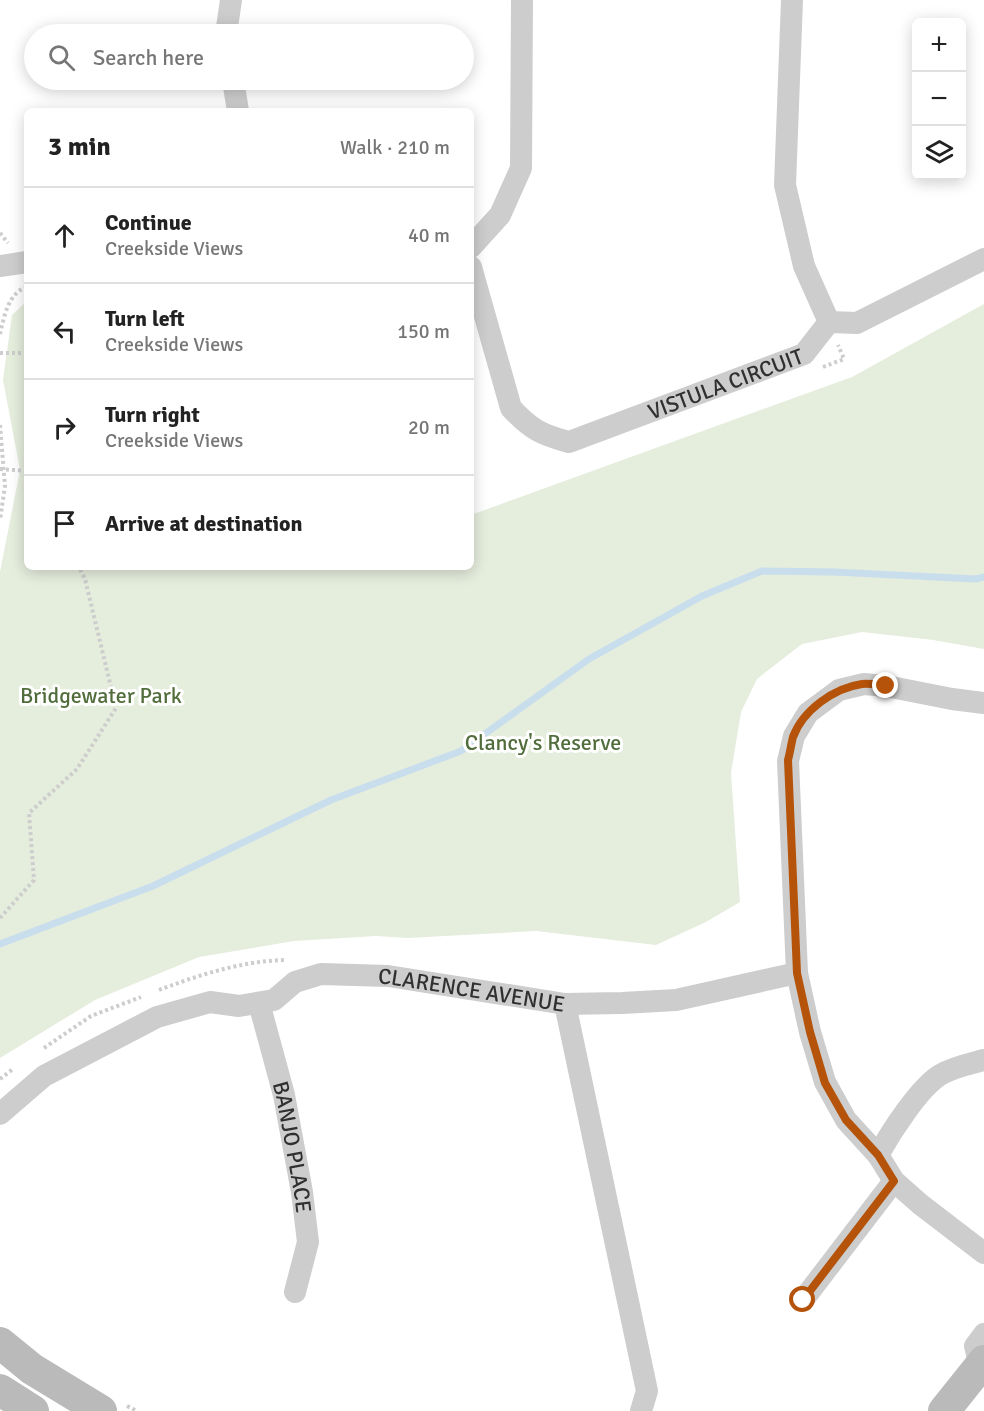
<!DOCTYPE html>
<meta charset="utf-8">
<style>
body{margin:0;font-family:Signika,sans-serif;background:#f2f2f2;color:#222}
.controls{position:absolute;right:18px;top:18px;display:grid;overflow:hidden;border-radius:9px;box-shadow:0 3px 15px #0003}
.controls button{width:54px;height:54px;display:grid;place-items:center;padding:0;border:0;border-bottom:2px solid #e0e0e0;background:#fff;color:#222;font:30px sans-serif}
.stop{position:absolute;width:18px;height:18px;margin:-14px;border:4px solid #b45309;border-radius:50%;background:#fff}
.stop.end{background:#b45309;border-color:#fff;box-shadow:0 2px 6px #0008}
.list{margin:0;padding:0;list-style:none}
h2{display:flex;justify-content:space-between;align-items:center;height:78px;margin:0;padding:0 24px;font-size:26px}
h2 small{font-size:20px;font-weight:400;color:#767676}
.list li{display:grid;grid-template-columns:39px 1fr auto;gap:18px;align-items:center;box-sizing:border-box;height:96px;padding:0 24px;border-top:2px solid #e0e0e0}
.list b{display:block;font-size:22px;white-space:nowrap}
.list p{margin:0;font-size:20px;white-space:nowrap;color:#767676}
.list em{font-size:20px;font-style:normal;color:#767676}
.icon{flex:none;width:33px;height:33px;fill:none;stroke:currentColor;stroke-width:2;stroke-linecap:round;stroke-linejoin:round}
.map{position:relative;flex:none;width:984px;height:1411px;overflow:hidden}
.search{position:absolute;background:#fff;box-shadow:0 3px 15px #0003;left:24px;top:24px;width:450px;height:66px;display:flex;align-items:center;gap:15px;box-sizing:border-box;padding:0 21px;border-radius:33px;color:#767676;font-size:22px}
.panel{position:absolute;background:#fff;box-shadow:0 3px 15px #0003;left:24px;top:108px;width:450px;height:462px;border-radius:9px}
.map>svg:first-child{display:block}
.green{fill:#e5eddd}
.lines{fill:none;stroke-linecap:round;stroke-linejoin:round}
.stream{stroke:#c9deed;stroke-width:7}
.path{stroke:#cdcdcd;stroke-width:4;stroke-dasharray:3 3;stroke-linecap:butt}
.street{stroke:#cdcdcd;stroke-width:22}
.secondary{stroke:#bababa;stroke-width:32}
.route{stroke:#b45309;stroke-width:8}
.labels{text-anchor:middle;stroke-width:6;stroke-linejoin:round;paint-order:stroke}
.street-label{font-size:22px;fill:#303030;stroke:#fff}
.park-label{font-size:22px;fill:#516d3c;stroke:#fff}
</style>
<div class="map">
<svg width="984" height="1411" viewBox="0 0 984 1411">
<rect width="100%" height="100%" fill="#fff"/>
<path class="green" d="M27,301V567H471V515L852,377L984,304V649L933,640L862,632L802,644L757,679L741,712L731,773L740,902L706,922L656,945L536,931L408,938L376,936L294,941L199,957L95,1000L0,1058V572L20,470L3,380L12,315Z"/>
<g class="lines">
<path class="stream" d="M0,944L153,886L331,800L461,751L589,659L702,596L762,571L834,572L976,579L984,577"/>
<path class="path" d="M0,233L8,243
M0,334C4,317 8,294 26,287
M0,353H27
M823,367L844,359L838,345
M0,425L5,486L0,520
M0,469L27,471
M0,918L34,880L29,813L77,769L116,708L85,579L79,567
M159,990C199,975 242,961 285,960
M44,1048L91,1016L141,997
M0,1079L13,1069
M127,1406L137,1411"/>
<g class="street">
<path d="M226,34L231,0"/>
<path d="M233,80L238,111"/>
<path d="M471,247L500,215L521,168L522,0"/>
<path d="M0,266L27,262"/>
<path id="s1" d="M471,267L511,408C530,429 542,435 569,442L804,354L829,322L804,266L785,185L792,0"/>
<path d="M829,322L857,323L984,259"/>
<path d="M984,703L952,699L886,686L864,684L839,690L808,713L794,736L788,761L797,973L810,1032L825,1082L846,1120L878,1155L894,1181L920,1204L984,1253"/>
<path id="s2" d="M259,1003L284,1095L302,1192L308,1242L295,1292"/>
<path d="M565,1004L622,1003L676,1000L797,973"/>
<path id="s3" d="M0,1114L44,1076L157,1017L210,1002L239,1006L274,1000L295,982L321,974L388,976L565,1004L647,1391L641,1411"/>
<path d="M878,1155C891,1132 919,1088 940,1075C953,1067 969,1064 984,1060"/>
<path d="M803,1300L894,1181"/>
<path d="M980,1366L975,1346L984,1334"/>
</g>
<path class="secondary" d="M0,1343L32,1369L101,1411
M0,1390L33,1411
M944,1411L984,1361"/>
</g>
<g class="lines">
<path class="route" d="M803,1300L894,1181L878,1155L846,1120L825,1083L810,1032L797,973L788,760C790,753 791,745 793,737C803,710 834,688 862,684C870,683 878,685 886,686"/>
</g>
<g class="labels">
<g class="street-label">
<text dy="8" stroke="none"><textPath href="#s1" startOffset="382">VISTULA CIRCUIT</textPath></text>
<text dy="8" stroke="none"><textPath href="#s3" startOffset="512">CLARENCE AVENUE</textPath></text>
<text dy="8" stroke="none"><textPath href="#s2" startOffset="148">BANJO PLACE</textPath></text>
</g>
<g class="park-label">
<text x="101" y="703">Bridgewater Park</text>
<text x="543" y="750">Clancy's Reserve</text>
</g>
</g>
</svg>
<div class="controls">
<button>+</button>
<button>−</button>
<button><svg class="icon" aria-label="layers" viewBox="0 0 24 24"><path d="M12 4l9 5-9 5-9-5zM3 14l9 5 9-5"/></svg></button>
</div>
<div class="stop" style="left:803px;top:1300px"></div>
<div class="stop end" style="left:886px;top:686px"></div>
<div class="search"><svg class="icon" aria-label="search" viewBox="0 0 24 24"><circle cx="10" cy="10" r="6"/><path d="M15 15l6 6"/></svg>Search here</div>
<section class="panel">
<h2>3 min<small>Walk · 210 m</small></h2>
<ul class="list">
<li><svg class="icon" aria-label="ahead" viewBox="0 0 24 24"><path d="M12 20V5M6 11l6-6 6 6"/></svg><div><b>Continue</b><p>Creekside Views</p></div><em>40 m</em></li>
<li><svg class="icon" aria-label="left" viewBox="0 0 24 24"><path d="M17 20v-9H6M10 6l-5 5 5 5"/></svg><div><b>Turn left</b><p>Creekside Views</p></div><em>150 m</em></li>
<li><svg class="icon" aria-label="right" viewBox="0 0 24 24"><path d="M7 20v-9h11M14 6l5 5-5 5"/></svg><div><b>Turn right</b><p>Creekside Views</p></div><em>20 m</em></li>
<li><svg class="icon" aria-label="arrive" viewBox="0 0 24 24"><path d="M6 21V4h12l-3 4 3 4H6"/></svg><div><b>Arrive at destination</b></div></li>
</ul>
</section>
</div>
